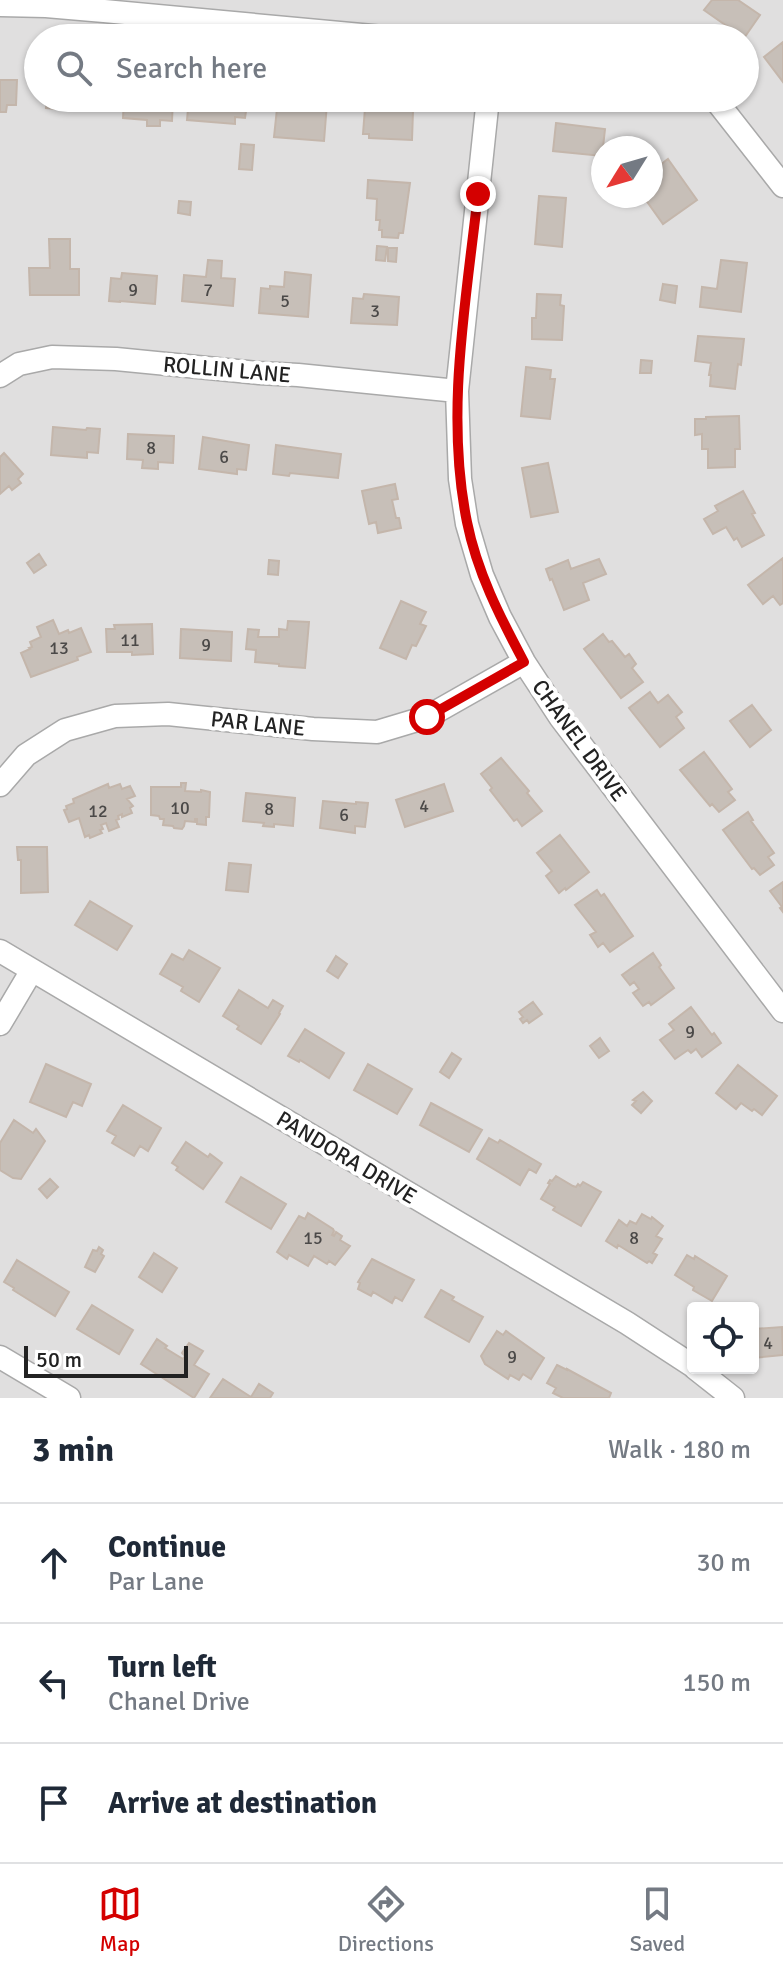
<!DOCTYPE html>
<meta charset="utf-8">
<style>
body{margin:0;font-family:Signika,sans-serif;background:#f2f2f3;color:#1f2937}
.controls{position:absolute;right:24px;bottom:24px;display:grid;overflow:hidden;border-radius:8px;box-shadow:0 2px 6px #0004}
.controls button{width:72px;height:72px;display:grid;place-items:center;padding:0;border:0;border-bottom:2px solid #e0e1e3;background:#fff;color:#1f2937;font:40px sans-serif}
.compass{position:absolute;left:591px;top:136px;width:72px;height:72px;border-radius:50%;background:#fff;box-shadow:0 2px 6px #0004;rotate:233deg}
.scale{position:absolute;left:24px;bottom:20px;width:164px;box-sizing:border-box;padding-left:8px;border:4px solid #222;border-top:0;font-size:22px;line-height:28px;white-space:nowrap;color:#222;-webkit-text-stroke:6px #fff;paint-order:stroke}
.stop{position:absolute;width:24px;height:24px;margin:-18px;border:6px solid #d40000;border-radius:50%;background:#fff}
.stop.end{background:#d40000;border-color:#fff;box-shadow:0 2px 8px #0008}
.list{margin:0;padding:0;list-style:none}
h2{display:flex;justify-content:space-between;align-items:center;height:104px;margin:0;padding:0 32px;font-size:34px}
h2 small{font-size:26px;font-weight:400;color:#747a83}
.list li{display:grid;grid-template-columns:52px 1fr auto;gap:24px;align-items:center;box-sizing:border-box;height:120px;padding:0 32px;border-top:2px solid #e0e1e3}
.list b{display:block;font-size:30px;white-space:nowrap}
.list p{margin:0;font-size:26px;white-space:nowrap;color:#747a83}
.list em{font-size:26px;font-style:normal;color:#747a83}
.icon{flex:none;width:44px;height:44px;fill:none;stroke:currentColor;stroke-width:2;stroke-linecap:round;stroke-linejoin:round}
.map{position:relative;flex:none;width:783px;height:1398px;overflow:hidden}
.search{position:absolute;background:#fff;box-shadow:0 2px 6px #0004;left:24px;right:24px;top:24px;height:88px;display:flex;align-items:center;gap:20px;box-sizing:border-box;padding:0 28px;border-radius:44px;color:#747a83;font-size:30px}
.sheet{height:464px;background:#fff}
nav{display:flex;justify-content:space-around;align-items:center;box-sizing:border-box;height:112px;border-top:2px solid #e0e1e3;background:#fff;font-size:22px;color:#747a83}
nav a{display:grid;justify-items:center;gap:4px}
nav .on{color:#d40000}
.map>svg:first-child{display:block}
.residential{fill:#e0dfdf;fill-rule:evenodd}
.building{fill:#c7bfb8;stroke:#c4b6ab;stroke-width:2}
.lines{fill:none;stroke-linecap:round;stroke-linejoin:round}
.minor-casing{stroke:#a9a9a9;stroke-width:25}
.minor{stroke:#fff;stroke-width:22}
.route{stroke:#d40000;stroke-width:10}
.labels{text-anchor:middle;stroke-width:8;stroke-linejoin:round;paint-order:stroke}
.number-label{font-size:18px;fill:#4b4948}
.street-label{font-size:22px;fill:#222;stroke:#fff}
</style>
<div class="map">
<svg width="783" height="1398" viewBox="0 0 783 1398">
<rect width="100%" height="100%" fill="#f2efe9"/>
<path class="residential" d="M0,0H783V1398H0ZM38,38H745V98H38ZM603,148H651V196H603ZM693,1308H753V1368H693Z"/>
<path class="building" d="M712,0H738L760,15L744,38L704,10Z
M783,42V82L764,57Z
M0,80H17L16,105H7L6,112H0Z
M47,98H93L92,108L81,107V111L46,108Z
M124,98H173L172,121L160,120V126H147V120L123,118Z
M189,98H248L245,118L235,117V124L187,120Z
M278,99L327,103L324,141L274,137Z
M365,108L413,111L412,140L369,138V134H363Z
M556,123L605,129L602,156L553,151Z
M241,144L254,145L252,170L239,169Z
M668,159L697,200L663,224L643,196H651V190L654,187L651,183V172Z
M368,180L410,183L403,233H399L398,238L382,237V230H379L380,220H376L377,199L367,198Z
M539,196L566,198L562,247L535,244Z
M179,201L191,202L190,215L178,213Z
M49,239H70V269H79V295H30L29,268H50Z
M377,246L387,247L385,261L376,260Z
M388,248H397L396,262L388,261Z
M208,260L222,261L221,278L235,279L233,306L182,301L184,275L206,277Z
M721,260L747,263L741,312L700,307L702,287L717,289Z
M285,272L311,275L308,317L259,313L261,288L270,289V286L284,287Z
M122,273L157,276L155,304L120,301V302L109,301L111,278L121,279Z
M663,284L677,286L675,303L660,300Z
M364,294L399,297L397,325L351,323L353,298L363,299Z
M537,294L561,295L560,305L564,306L562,340L532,339V318H536Z
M698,336L744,339L741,365L738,364L735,389L710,386L711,375H709L711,363L695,361Z
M641,360L652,361L651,373H640Z
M526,367L551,370L550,379H555L550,419L521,416Z
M739,416L740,449H735V467L708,468V449H702V434L695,435V419H706V417Z
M53,427L86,430L87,428L100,429L98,453L87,452V458L51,455Z
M128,434L174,436L173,463L158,462V469L142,468L143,460L127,459Z
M203,437L249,445L246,470L237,469V474L199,469Z
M276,445L341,454L338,478L290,473L289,476L273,474Z
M4,453L23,474L18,479L21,483L12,490L9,486L0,494V457Z
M548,463L558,512L531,517L522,468Z
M395,484L398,499L392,500L396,518H399L401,528L378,533L376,522L369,524L362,491Z
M743,491L755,513L752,514L764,535L742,547L737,538L734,540L726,527L713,534L704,519L718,511L715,506Z
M39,554L46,565L34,573L27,563Z
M783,558V603L780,605L773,596L763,604L748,585Z
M599,559L606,574L583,583L589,600L564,610L552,579L550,580L546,569L568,560L571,569Z
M269,560L279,561L278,575L268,574Z
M401,601L426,612L420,624L426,626L416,646L412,645L406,659L380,648Z
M53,620L59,634L68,630L69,633L81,628L91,652L77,657L78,660L31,677L21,653L30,649L29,648L32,647L30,642L41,637L37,627Z
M288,621L309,622L305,668L279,666V664L255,662L256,650L246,649L248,629L259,630L258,637H279V629L287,630Z
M152,624L153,654L132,655V652H107L106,629H115L114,625Z
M181,629L232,632L231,661L180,658Z
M603,634L609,642L612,641L625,657L629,654L636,664L632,668L643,682L621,698L584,649Z
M650,692L658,703L668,695L682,712L676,717L684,728L660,747L629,708Z
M752,705L771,730L750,747L730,721Z
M704,752L732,789L728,792L735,800L719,812L712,804L710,806L680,770Z
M501,758L529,791L527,793L542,811L522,826L517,819L514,821L490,790L492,788L481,774Z
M181,783H186L185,791L201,792V790L210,792L209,817H206V825L197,824V819H195V822L185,821L184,826L182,829L174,828L173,826L163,825L164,819H160L159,816L151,815V787H181Z
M108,784L109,788L120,784L122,789L130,786L135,796L127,799L133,806L130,808L132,813L122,817V814L118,816L119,819L116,820L119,827L109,831L106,823L101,825L103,829L100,830L102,833L90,838L89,835L85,837L79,818L69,822L64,810L67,809L66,806L74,803L73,799Z
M444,784L453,811L405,827L396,800Z
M246,793L295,798L293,826L274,824V827L263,826L264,823L243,821Z
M323,801L356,804V802L368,803L365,827L355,826V833L320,828Z
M748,812L753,820L751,821L774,853L768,857L774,865L760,875L754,868L752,869L723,830Z
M560,835L589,872L566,890L565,888L559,893L546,876L552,871L537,853Z
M17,847H47L48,892L21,893V860H18Z
M229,863L251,865L248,892L226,890Z
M783,882V912L780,908L782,907L770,891Z
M597,890L601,896L604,894L633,936L610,952L603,943L598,947L590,935L596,932L575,905Z
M90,901L132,926L117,950L75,925Z
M189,950L220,968L199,1002L181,991L183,987L160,974L172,954L183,960Z
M653,953L661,965L659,967L674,988L651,1005L649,1002L643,1006L633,993L639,989L634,982L630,985L622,975Z
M336,956L347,964L338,978L327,971Z
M239,990L268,1008L273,1000L283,1006L279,1013L280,1014L261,1044L237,1029L239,1026L223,1016Z
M533,1002L542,1014L529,1023L527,1020L523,1023L520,1019L523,1017L519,1012Z
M691,1007L712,1035L714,1033L721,1043L702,1057L696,1049L691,1053L688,1050L675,1059L660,1040L674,1030L669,1024Z
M305,1029L344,1053L329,1078L300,1060L299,1062L288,1056Z
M600,1038L609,1051L599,1058L590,1046Z
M452,1053L461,1059L449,1078L440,1072Z
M46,1064L91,1084L82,1106L73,1102L66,1117L30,1102Z
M368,1064L412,1089L397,1114L354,1090Z
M738,1065L777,1096L762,1115L754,1109L752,1111L741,1103L736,1109L716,1093Z
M643,1092L652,1101L641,1113L632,1105L636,1101L633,1100Z
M431,1103L482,1130L469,1152L420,1125Z
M123,1105L161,1128L148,1151L140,1146L134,1156L112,1143L116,1136L107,1131Z
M14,1120L33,1133L36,1129L45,1141L21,1179L13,1178L0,1170V1143Z
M489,1138L498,1143L500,1140L541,1164L536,1173L529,1169L520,1185L477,1159Z
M186,1142L208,1157L210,1154L222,1163L203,1189L176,1170L178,1167L172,1163Z
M556,1176L573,1186L576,1187L578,1184L580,1186L583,1182L601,1192L581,1226L553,1210L555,1207L541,1199L550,1184L548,1183L550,1180L552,1181Z
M241,1177L286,1204L271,1229L226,1202Z
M50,1179L58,1187L47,1198L39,1189Z
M308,1213L333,1229L334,1231L332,1235L334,1236L336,1232L342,1236L340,1240L350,1246L335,1265L329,1261L327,1264L314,1256L308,1266L289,1255L287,1259L277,1252L299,1216L305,1219Z
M642,1214L651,1219L652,1217L663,1226L656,1236L662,1239L653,1253L657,1255L652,1263L649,1261L647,1263L618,1245L617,1248L606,1241L619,1220L627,1226L630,1221L636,1224Z
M99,1247L103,1250L101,1254L104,1256L95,1272L85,1267L93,1250L97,1251Z
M154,1253L177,1268L162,1292L139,1277Z
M687,1255L694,1259L695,1256L727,1276L712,1301L693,1290L694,1287L675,1275Z
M372,1259L414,1280L402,1301L395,1297L392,1303L373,1292L371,1296L358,1289L360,1283L358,1282Z
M17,1260L69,1292L55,1316L13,1290L14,1288L4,1282Z
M441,1290L454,1297L452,1300L483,1317L469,1342L425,1317Z
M92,1305L133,1330L119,1354L77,1329Z
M782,1327L783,1355L753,1358V1329Z
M497,1331L503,1335L506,1331L544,1358L531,1379L523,1374L519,1380L510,1375L508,1379L485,1364L481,1356Z
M157,1339L167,1346L165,1348L183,1359L185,1356L182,1353L189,1343L203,1351L194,1365L209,1374L194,1398L141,1364Z
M557,1365L567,1370V1369L611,1393L609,1398H563L553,1393L556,1388L547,1383Z
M223,1379L251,1397L259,1384L273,1393L270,1398H210Z"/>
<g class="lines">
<defs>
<path id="minor" d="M0,5L46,6L104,11L394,38
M488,98L457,391L460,479L467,524L482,575L500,617L524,662L560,717L783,1011
M714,98L783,186
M0,376L19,364L52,357L116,359L259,373L298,375L457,391
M0,785L26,755L65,730L115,716L168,714L313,729L377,732L427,717L524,662
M0,951L627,1323L693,1366
M0,1024L32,970
M0,1357L69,1398
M695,1368L733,1398"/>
</defs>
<use href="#minor" class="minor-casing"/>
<use href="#minor" class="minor"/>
</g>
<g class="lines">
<path class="route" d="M427,717L524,662C500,617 477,572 467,522C445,414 466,302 478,194"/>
</g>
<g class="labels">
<g class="number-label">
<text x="133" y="296">9</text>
<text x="208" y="296">7</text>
<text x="285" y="307">5</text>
<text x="375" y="317">3</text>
<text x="151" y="454">8</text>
<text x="224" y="463">6</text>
<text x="130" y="646">11</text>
<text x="206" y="651">9</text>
<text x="59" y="654">13</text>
<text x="424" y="812">4</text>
<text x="180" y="814">10</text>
<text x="269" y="815">8</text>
<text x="98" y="817">12</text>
<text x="344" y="821">6</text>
<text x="690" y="1038">9</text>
<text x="313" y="1244">15</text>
<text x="634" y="1244">8</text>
<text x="768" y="1349">4</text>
<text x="512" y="1363">9</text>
</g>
<g class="street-label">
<text transform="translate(227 369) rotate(5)" y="8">ROLLIN LANE</text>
<text transform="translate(258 723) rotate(6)" y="8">PAR LANE</text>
<text transform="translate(580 740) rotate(54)" y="8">CHANEL DRIVE</text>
<text transform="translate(347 1157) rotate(31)" y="8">PANDORA DRIVE</text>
</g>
</g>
</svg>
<div class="controls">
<button><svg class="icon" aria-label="locate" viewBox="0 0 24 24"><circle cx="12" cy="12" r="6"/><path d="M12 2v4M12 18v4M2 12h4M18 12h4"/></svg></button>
</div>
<svg class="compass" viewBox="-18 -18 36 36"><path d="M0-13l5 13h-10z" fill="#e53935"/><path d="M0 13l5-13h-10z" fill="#747a83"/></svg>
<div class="scale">50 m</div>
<div class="stop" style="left:427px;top:717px"></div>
<div class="stop end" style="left:478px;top:194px"></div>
<div class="search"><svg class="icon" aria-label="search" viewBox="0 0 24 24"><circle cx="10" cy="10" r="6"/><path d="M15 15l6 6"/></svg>Search here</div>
</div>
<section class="sheet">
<h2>3 min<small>Walk · 180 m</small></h2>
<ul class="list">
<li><svg class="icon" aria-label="ahead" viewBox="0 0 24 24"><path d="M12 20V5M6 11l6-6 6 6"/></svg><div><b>Continue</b><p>Par Lane</p></div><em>30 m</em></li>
<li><svg class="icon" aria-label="left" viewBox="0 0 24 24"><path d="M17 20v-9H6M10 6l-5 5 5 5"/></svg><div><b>Turn left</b><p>Chanel Drive</p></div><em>150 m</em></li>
<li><svg class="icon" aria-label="arrive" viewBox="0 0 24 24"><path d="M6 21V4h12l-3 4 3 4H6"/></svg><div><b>Arrive at destination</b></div></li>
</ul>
</section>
<nav>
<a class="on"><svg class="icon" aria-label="map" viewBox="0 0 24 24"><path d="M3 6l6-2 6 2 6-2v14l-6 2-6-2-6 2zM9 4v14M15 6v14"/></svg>Map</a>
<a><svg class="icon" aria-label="directions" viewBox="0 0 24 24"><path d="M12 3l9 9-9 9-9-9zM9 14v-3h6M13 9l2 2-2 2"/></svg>Directions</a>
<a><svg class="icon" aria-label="saved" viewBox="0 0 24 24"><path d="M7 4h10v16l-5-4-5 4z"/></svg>Saved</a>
</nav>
